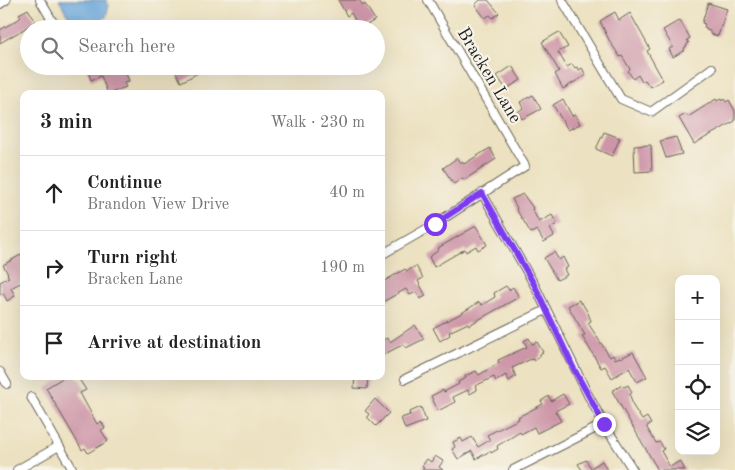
<!DOCTYPE html>
<meta charset="utf-8">
<style>
body{margin:0;font-family:"Old Standard TT",serif;background:#f6f6f6;color:#222}
.controls{position:absolute;right:15px;bottom:15px;display:grid;overflow:hidden;border-radius:10px;box-shadow:0 5px 20px #0002}
.controls button{width:45px;height:45px;display:grid;place-items:center;padding:0;border:0;border-bottom:1px solid #e0e0e0;background:#fff;color:#222;font:25px sans-serif}
.stop{position:absolute;width:15px;height:15px;margin:-11px;border:4px solid #7c3aed;border-radius:50%;background:#fff}
.stop.end{background:#7c3aed;border-color:#fff;box-shadow:0 1px 5px #0008}
.list{margin:0;padding:0;list-style:none}
h2{display:flex;justify-content:space-between;align-items:center;height:65px;margin:0;padding:0 20px;font-size:21px}
h2 small{font-size:16px;font-weight:400;color:#767676}
.list li{display:grid;grid-template-columns:32px 1fr auto;gap:15px;align-items:center;box-sizing:border-box;height:75px;padding:0 20px;border-top:1px solid #e0e0e0}
.list b{display:block;font-size:19px;white-space:nowrap}
.list p{margin:0;font-size:16px;white-space:nowrap;color:#767676}
.list em{font-size:16px;font-style:normal;color:#767676}
.icon{flex:none;width:28px;height:28px;fill:none;stroke:currentColor;stroke-width:2;stroke-linecap:round;stroke-linejoin:round}
.map{position:relative;flex:none;width:735px;height:470px;overflow:hidden}
.search{position:absolute;background:#fff;box-shadow:0 5px 20px #0002;left:20px;top:20px;width:365px;height:55px;display:flex;align-items:center;gap:12px;box-sizing:border-box;padding:0 18px;border-radius:28px;color:#767676;font-size:19px}
.panel{position:absolute;background:#fff;box-shadow:0 5px 20px #0002;left:20px;top:90px;width:365px;height:290px;border-radius:10px}
.map>svg:first-child{display:block}
.water{fill:#6ca7dc;stroke:#44627c}
.building{fill:#cd96a8}
.lines{fill:none;stroke-linecap:round;stroke-linejoin:round}
.minor-casing{stroke:#656155;stroke-width:10}
.minor{stroke:#fff;stroke-width:8}
.route{stroke:#7c3aed;stroke-width:6}
.labels{text-anchor:middle;stroke-width:4.5;stroke-linejoin:round;paint-order:stroke}
.street-label{font-size:18px;fill:#1c1c1c;stroke:#f7f3e8}
</style>
<div class="map">
<svg width="735" height="470" viewBox="0 0 735 470">
<rect width="100%" height="100%" fill="#f7f3e8"/>
<filter id="ink" filterUnits="userSpaceOnUse"><feTurbulence type="fractalNoise" baseFrequency=".02" numOctaves="2"/><feDisplacementMap in="SourceGraphic" scale="10" xChannelSelector="R" yChannelSelector="G"/><feConvolveMatrix kernelMatrix="1 2 1 2 8 2 1 2 1" color-interpolation-filters="sRGB"/></filter>
<filter id="wash" filterUnits="userSpaceOnUse"><feTurbulence type="fractalNoise" baseFrequency=".0096" numOctaves="4" result="noise"/><feDisplacementMap in="SourceGraphic" scale="20" xChannelSelector="R" yChannelSelector="G"/><feGaussianBlur stdDeviation="1.12" result="paint"/><feColorMatrix in="noise" values="0 0 0 0 0 0 0 0 0 0 0 0 0 0 0 0 0 1.4 0 .05"/><feComposite in="paint" operator="in"/></filter>
<g filter="url(#wash)">
<rect width="100%" height="100%" fill="#ece1c0"/>
<path class="water" d="M59,0H106L109,5L106,17L84,28L73,24Z"/>
<g id="blocks">
<path class="building" d="M338,0H359L363,6L365,4L375,20L360,29L351,13L347,16Z
M480,0H488L499,13L493,18L490,15L485,18L475,5Z
M708,3L727,9L718,36L710,34V31L706,30L707,28L704,27L705,24L702,23Z
M28,9L36,22L0,43V30L19,19L21,17L19,14Z
M615,12L619,20L630,13L650,49L647,51L663,80L650,87L645,80L642,82L638,75L633,79L628,71L630,69L622,56L620,57L609,40L600,21Z
M680,20L690,38L687,40L689,43L687,44V46L684,48L685,50L673,57L669,49L673,47L663,30Z
M559,32L568,47L558,52L567,67L572,64L575,68L577,67L579,70L582,68L586,75L563,89L555,74L559,71L542,42Z
M93,66H123L129,81L124,83L126,87L108,94L101,76L91,80L87,69Z
M187,66H195L198,73L181,82L176,72Z
M512,66L521,80L506,89L497,76Z
M533,95L541,109L522,119L518,112L523,108L520,102Z
M563,99L572,116L575,114L580,124L568,130L553,105Z
M716,99L717,101L721,99L722,101L724,99L726,102L729,100L735,111V121L694,144L679,118L686,114L688,117Z
M604,132L620,138L612,156L596,149Z
M676,137L682,154L666,158L660,141Z
M651,145L652,171L635,172L634,146Z
M490,148L496,159L464,180L463,178L454,184L443,168L457,158L460,163L462,161L464,164Z
M523,194L533,208L532,209L539,222L552,215L557,224L550,228L554,236L544,242L537,230L531,233L516,209L517,208L512,199Z
M476,226L487,245L478,250L476,246L466,252L465,249L434,267L429,257L439,250L438,248Z
M554,252L559,260L563,257L568,267L564,269L567,275L557,280L544,258Z
M24,253V281L11,288L15,296L7,301L3,293L0,295V282L9,277L7,275L8,274L3,265Z
M416,266L423,278L418,281L426,296L420,299L416,292L410,295L406,289L381,303V283L405,269L407,271Z
M506,286L509,290L513,287L519,297L469,325L468,323L449,332L450,335L440,341L433,328L460,314L479,302L482,305L495,297L494,293Z
M579,300L580,303H582L588,313L591,321L588,323L610,357L613,355L615,359L620,357L621,358L633,352L647,377L637,382L629,368L612,378L605,366L601,368L582,336L585,335L568,306Z
M415,325L424,339L406,348L404,344L381,356V341L387,338L390,342Z
M529,338L532,344L537,342L543,352L540,354V357L534,361L533,359L529,360L512,368L516,376L509,381L506,375L496,381L494,377L475,386L477,390L470,394L468,390L453,397L455,402L438,411L431,396L443,390L444,392L459,384L458,382L466,378L465,376L476,371L479,375L499,363L498,360L527,347L524,341Z
M66,376H77L86,390L80,393L97,424L101,421L105,428L101,430L108,441L88,453L85,448L82,450L46,388Z
M355,376H368L367,389L354,388Z
M622,385L624,387L628,385L632,392L630,395L633,406L642,420L647,417L651,424L647,426V428L656,443L660,442L664,449L661,451L670,467L680,461L685,470H658L612,391Z
M563,394L569,404L555,411L561,421L537,433L534,427L521,434L520,432L497,446L498,449L491,453L490,451L476,459L472,451L458,459L452,449L455,447L453,442L461,438L463,442L472,437L478,447L490,440L487,435L519,419L518,417L543,404L541,401L549,396L551,401Z
M375,399L389,413L376,426L367,417L369,414L365,411Z
M421,407L426,421L405,429L401,418L410,415L409,412L412,411Z
M435,456L443,461L439,467L443,470H422L424,467L422,466L427,459L431,462Z
M586,460L591,468L602,461L607,470H582L578,464Z"/>
</g>
</g>
<g filter="url(#ink)">
<use href="#blocks" fill-opacity="0" stroke="#656155" stroke-width="1"/>
<g class="lines">
<defs>
<path id="minor" d="M40,0L57,29
M562,0L621,99L651,112L712,68
M0,4L6,0
M482,193L535,286L588,395L604,424L633,470
M381,255L435,224L525,166L428,0
M0,372L7,384
M405,379L546,310
M31,397L73,470
M17,470L59,446
M513,470L604,424"/>
</defs>
<use href="#minor" class="minor-casing"/>
<use href="#minor" class="minor"/>
</g>
</g>
<g class="lines" filter="url(#ink)">
<path class="route" d="M435,224L482,193L535,286L574,369L604,424"/>
</g>
<g class="labels">
<g class="street-label">
<text transform="translate(490 75) rotate(59)" y="6">Bracken Lane</text>
</g>
</g>
</svg>
<div class="controls">
<button>+</button>
<button>−</button>
<button><svg class="icon" aria-label="locate" viewBox="0 0 24 24"><circle cx="12" cy="12" r="6"/><path d="M12 2v4M12 18v4M2 12h4M18 12h4"/></svg></button>
<button><svg class="icon" aria-label="layers" viewBox="0 0 24 24"><path d="M12 4l9 5-9 5-9-5zM3 14l9 5 9-5"/></svg></button>
</div>
<div class="stop" style="left:435px;top:224px"></div>
<div class="stop end" style="left:604px;top:424px"></div>
<div class="search"><svg class="icon" aria-label="search" viewBox="0 0 24 24"><circle cx="10" cy="10" r="6"/><path d="M15 15l6 6"/></svg>Search here</div>
<section class="panel">
<h2>3 min<small>Walk · 230 m</small></h2>
<ul class="list">
<li><svg class="icon" aria-label="ahead" viewBox="0 0 24 24"><path d="M12 20V5M6 11l6-6 6 6"/></svg><div><b>Continue</b><p>Brandon View Drive</p></div><em>40 m</em></li>
<li><svg class="icon" aria-label="right" viewBox="0 0 24 24"><path d="M7 20v-9h11M14 6l5 5-5 5"/></svg><div><b>Turn right</b><p>Bracken Lane</p></div><em>190 m</em></li>
<li><svg class="icon" aria-label="arrive" viewBox="0 0 24 24"><path d="M6 21V4h12l-3 4 3 4H6"/></svg><div><b>Arrive at destination</b></div></li>
</ul>
</section>
</div>
